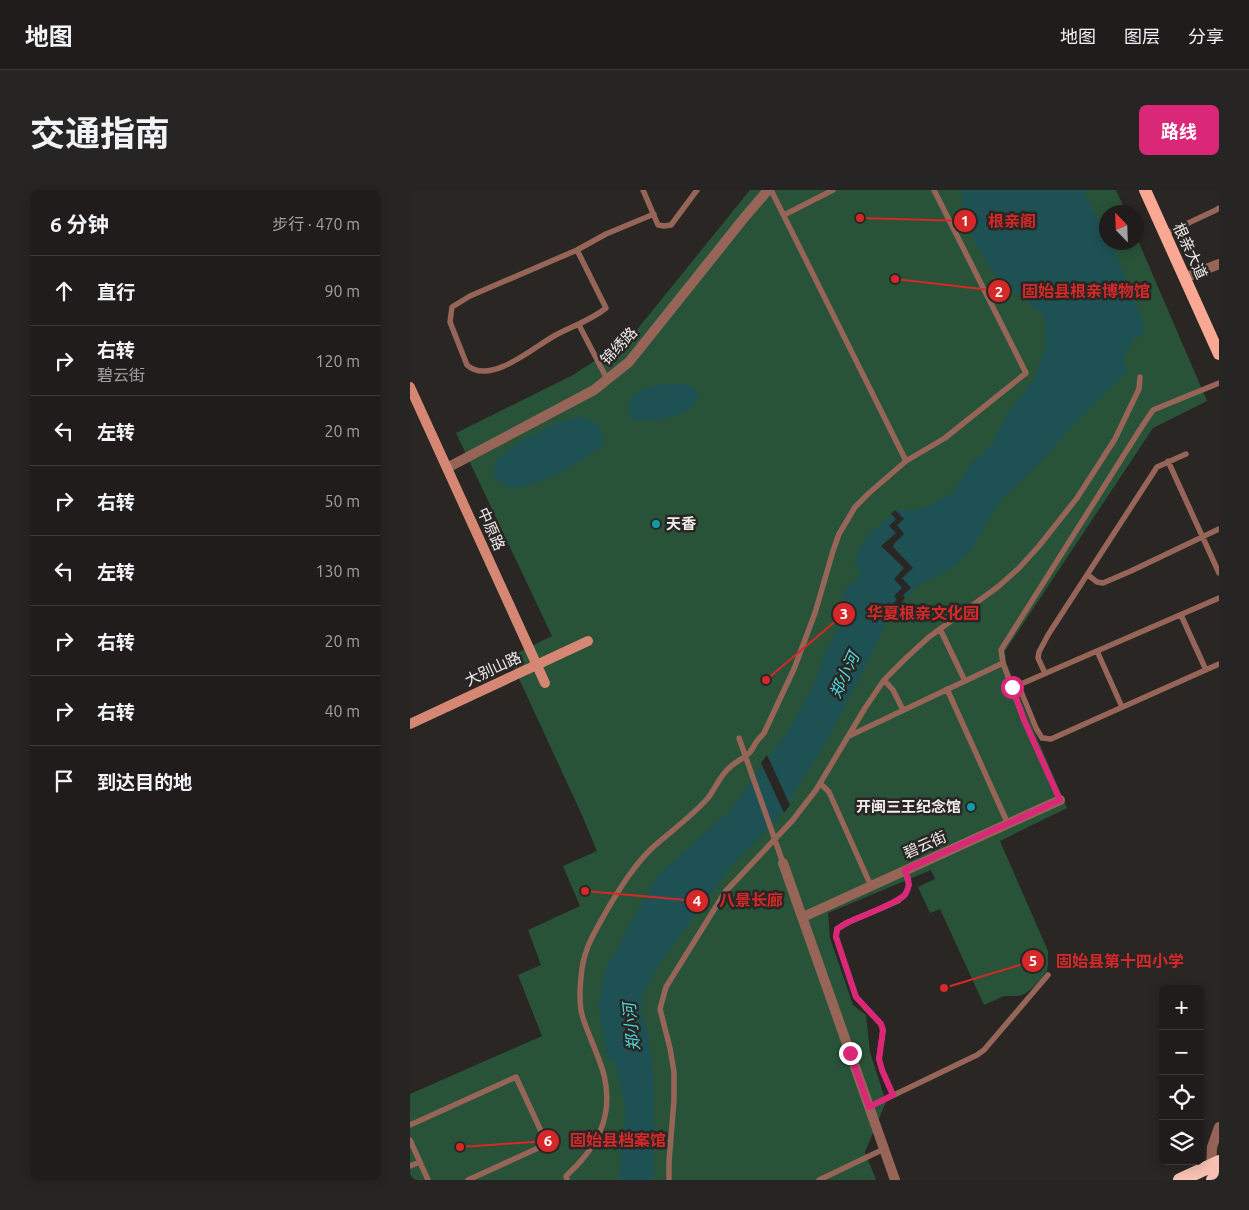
<!DOCTYPE html>
<html lang="zh">
<meta charset="utf-8">
<style>
body{margin:0;font-family:Ubuntu,"Noto Sans SC",sans-serif;background:#272524;color:#f1f3f6}
.controls{position:absolute;right:15px;bottom:15px;display:grid;overflow:hidden;border-radius:8px;box-shadow:0 2px 12px #0003}
.controls button{width:45px;height:45px;display:grid;place-items:center;padding:0;border:0;border-bottom:1px solid #3c3a3a;background:#1f1c1b;color:#f1f3f6;font:25px sans-serif}
.compass{position:absolute;left:689px;top:15px;width:45px;height:45px;border-radius:50%;background:#1f1c1b;box-shadow:0 2px 12px #0003;rotate:337deg}
.stop{position:absolute;width:15px;height:15px;margin:-11px;border:4px solid #db2777;border-radius:50%;background:#fff}
.stop.end{background:#db2777;border-color:#fff;box-shadow:0 1px 5px #0008}
.list{margin:0;padding:0;list-style:none}
h2{display:flex;justify-content:space-between;align-items:center;height:65px;margin:0;padding:0 20px;font-size:21px}
h2 small{font-size:16px;font-weight:400;color:#a1a1a3}
.list li{display:grid;grid-template-columns:32px 1fr auto;gap:15px;align-items:center;box-sizing:border-box;height:70px;padding:0 20px;border-top:1px solid #3c3a3a}
.list b{display:block;font-size:19px;white-space:nowrap}
.list p{margin:0;font-size:16px;white-space:nowrap;color:#a1a1a3}
.list em{font-size:16px;font-style:normal;color:#a1a1a3}
.icon{flex:none;width:28px;height:28px;fill:none;stroke:currentColor;stroke-width:2;stroke-linecap:round;stroke-linejoin:round}
.map{position:relative;flex:none;width:809px;height:990px;overflow:hidden;border-radius:8px}
header{display:flex;align-items:center;gap:30px;box-sizing:border-box;height:70px;padding:0 25px;background:#1f1c1b;border-bottom:1px solid #3c3a3a}
header strong{font-size:24px}
nav{display:flex;gap:28px;margin-inline-start:auto;font-size:18px}
.intro{display:flex;align-items:center;justify-content:space-between;box-sizing:border-box;height:120px;padding:0 30px}
h1{margin:0;font-size:35px}
.button{padding:12px 22px;border-radius:8px;background:#db2777;color:#fff;font-size:18px;font-weight:700}
main{display:flex;gap:30px;padding:0 30px}
aside{flex:1;background:#1f1c1b;border-radius:8px;box-shadow:0 2px 12px #0003}
.map>svg:first-child{display:block}
.green{fill:#285339}
.water{fill:#1e5153}
.pier{fill:#292624}
.lines{fill:none;stroke-linecap:round;stroke-linejoin:round}
.service{stroke:#966558;stroke-width:5.5}
.minor{stroke:#966558;stroke-width:10}
.secondary{stroke:#d58773;stroke-width:10}
.primary{stroke:#faa893;stroke-width:12}
.trunk{stroke:#f6c0b2;stroke-width:14}
.route{stroke:#db2777;stroke-width:6}
.culture-dot{fill:#0f9aa8;stroke:#292624;stroke-width:2}
.labels{text-anchor:middle;stroke-width:5;stroke-linejoin:round;paint-order:stroke}
.street-label{font-size:15px;fill:#efeceb;stroke:#292624}
.poi-label{font-size:15px;font-weight:bold;fill:#efeceb;stroke:#292624;text-anchor:start}
.water-label{font-size:16px;font-style:italic;fill:#4ddbe1;stroke:#292624}
.leader{fill:none;stroke:#d62828;stroke-width:2}
.callout-dot{fill:#d62828;stroke:#292624;stroke-width:2}
.mark-label{font-size:15px;text-anchor:middle;font-weight:bold;fill:#fff}
.callout-label{font-size:16px;text-anchor:middle;font-weight:bold;fill:#d62828;stroke:#292624;stroke-width:5;stroke-linejoin:round;paint-order:stroke}
</style>
<header>
<strong>地图</strong>
<nav><a>地图</a><a>图层</a><a>分享</a></nav>
</header>
<div class="intro"><h1>交通指南</h1><a class="button">路线</a></div>
<main>
<aside>
<h2>6 分钟<small>步行 · 470 m</small></h2>
<ul class="list">
<li><svg class="icon" aria-label="ahead" viewBox="0 0 24 24"><path d="M12 20V5M6 11l6-6 6 6"/></svg><div><b>直行</b></div><em>90 m</em></li>
<li><svg class="icon" aria-label="right" viewBox="0 0 24 24"><path d="M7 20v-9h11M14 6l5 5-5 5"/></svg><div><b>右转</b><p>碧云街</p></div><em>120 m</em></li>
<li><svg class="icon" aria-label="left" viewBox="0 0 24 24"><path d="M17 20v-9H6M10 6l-5 5 5 5"/></svg><div><b>左转</b></div><em>20 m</em></li>
<li><svg class="icon" aria-label="right" viewBox="0 0 24 24"><path d="M7 20v-9h11M14 6l5 5-5 5"/></svg><div><b>右转</b></div><em>50 m</em></li>
<li><svg class="icon" aria-label="left" viewBox="0 0 24 24"><path d="M17 20v-9H6M10 6l-5 5 5 5"/></svg><div><b>左转</b></div><em>130 m</em></li>
<li><svg class="icon" aria-label="right" viewBox="0 0 24 24"><path d="M7 20v-9h11M14 6l5 5-5 5"/></svg><div><b>右转</b></div><em>20 m</em></li>
<li><svg class="icon" aria-label="right" viewBox="0 0 24 24"><path d="M7 20v-9h11M14 6l5 5-5 5"/></svg><div><b>右转</b></div><em>40 m</em></li>
<li><svg class="icon" aria-label="arrive" viewBox="0 0 24 24"><path d="M6 21V4h12l-3 4 3 4H6"/></svg><div><b>到达目的地</b></div></li>
</ul>
</aside>
<div class="map">
<svg width="809" height="990" viewBox="0 0 809 990">
<rect width="100%" height="100%" fill="#292624"/>
<path class="green" d="M340,0H706L716,22H696V52H726L727,48L797,211L743,238L595,461L596,472L610,508L657,618L590,651L638,761V774L637,781L632,788L621,799L615,804L608,806H594L574,815L530,719L520,723L508,697L525,689L521,680L418,723L420,748L443,815L456,825L460,862L476,912L455,962L466,990H0V904L132,846L108,785L131,775L118,740L170,716L153,676L187,661L171,623L99,467L142,446L46,243L163,185L221,147Z"/>
<path class="water" d="M552,0H674V2L696,45V52L701,53L703,57L734,134L732,140L733,146L723,149L713,171L718,181L661,237L635,267L590,311L559,363L536,382L513,393L491,412L473,439L450,488L411,561L365,633L320,677L307,696L249,774L233,804L231,820L238,845L243,884L244,910V984L243,990H209C211,978 210,967 211,955C211,948 214,942 215,936C217,917 210,888 203,870L197,869L188,815L196,778L225,725L249,684L320,621L347,582L376,544L404,495L415,462L435,426L431,414L437,396L448,390L450,384L449,378L444,376L449,359L459,344L488,320H506L521,315L543,302L560,275L581,255L597,224L625,188L636,153L634,126L581,80L563,49L552,17Z
M253,194H273L286,199L289,205C287,209 285,213 283,216C271,228 236,233 221,229L218,224L221,207L231,200Z
M171,227C187,232 190,234 194,250C193,252 192,255 190,257C177,270 122,299 103,298C98,297 91,293 86,290L82,281L87,269L111,251L151,231Z"/>
<path class="pier" d="M485,320L494,329L487,335L494,344L484,354V355L483,357L503,378L492,388L501,398L493,405L495,408L489,415L491,417L485,425L479,430L470,420L479,412L481,415L487,410L484,406L492,398L484,389L494,378L471,356L486,343L479,336L486,329L481,324Z
M357,565L380,615L374,623L351,573Z"/>
<g class="lines">
<path class="service" d="M233,0L248,35L254,36L261,35L287,0
M361,0L496,271
M374,25L423,0
M755,44L806,20L809,18
M167,60L196,118C180,131 162,136 144,146C124,157 80,196 57,175L40,132L42,117L60,106L167,60L196,44L244,24
M169,135L197,189
M758,271L809,383
M678,385L687,392L693,393L721,381L809,339
M809,408L611,494L610,499L626,538L632,548L641,549L809,474
M771,425L796,480
M530,439L555,491
M687,461L712,517
M635,483L628,468L629,462L638,445L747,277L776,264
M474,490L483,500L493,520
M537,499L598,634
M439,546L593,473
M329,548L373,673
M410,593L419,602L461,696
M650,610L614,530L593,473L591,460L729,241L743,220L809,193
M483,905L472,880L469,869L473,840L471,834L446,807L426,747L427,739L436,733L488,711L495,705L499,695L495,681
M459,917L567,865L574,860L638,785
M0,935L106,887L137,954L58,990
M0,950L18,990
M0,976L10,972
M157,990L156,986C187,958 204,927 194,885C189,866 179,847 173,828C168,814 170,794 172,779C175,756 186,740 197,720C210,698 223,677 241,659C260,642 281,627 298,608C305,599 309,588 317,580C323,573 331,570 338,564C342,561 344,555 347,551C349,548 352,546 354,543L384,479L405,423L423,361L429,344L445,317L459,303L496,271L535,248L616,183L524,0
M259,990V972L264,910V882L260,858L250,819L256,797L315,702L382,631L406,600L455,518L474,490L496,468L519,447L589,396L609,378L629,356L667,308L705,249L729,199L730,187
M409,990L474,959"/>
<path class="minor" d="M774,88L809,74
M37,278L184,200L219,172L334,28L358,0
M373,673L485,990
M393,727L650,610
M801,982L802,957L809,937"/>
<path class="secondary" d="M0,197L135,493
M0,534L178,451"/>
<path class="primary" d="M735,0L809,164"/>
<path class="trunk" d="M770,990L809,972
M803,990L809,987"/>
</g>
<g class="lines">
<path class="route" d="M440,863L459,917L483,905L472,880L469,869L473,840L471,834L446,807L426,747L427,739C430,737 433,735 437,733C450,726 490,713 496,703C501,695 498,688 495,680L650,610L614,530L602,497"/>
</g>
<g class="culture-dot">
<circle cx="246" cy="334" r="5"/>
<circle cx="561" cy="617" r="5"/>
</g>
<g class="labels">
<g class="street-label">
<text transform="translate(780 61) rotate(65)" y="5">根亲大道</text>
<text transform="translate(209 156) rotate(-46)" y="5">锦绣路</text>
<text transform="translate(81 339) rotate(66)" y="5">中原路</text>
<text transform="translate(83 479) rotate(-25)" y="5">大别山路</text>
<text transform="translate(515 655) rotate(-24)" y="5">碧云街</text>
</g>
<g class="poi-label">
<text x="256" y="339">天香</text>
<text x="551" y="622" text-anchor="end">开闽三王纪念馆</text>
</g>
<g class="water-label">
<text transform="translate(434 485) rotate(-65)" y="6">郑小河</text>
<text transform="translate(221 837) rotate(-96)" y="6">郑小河</text>
</g>
</g>
<path class="leader" d="M450 28L555 31M485 89L589 101M356 490L434 424M175 701L287 711M534 798L623 771M50 957L138 951"/>
<g class="callout-dot">
<circle cx="450" cy="28" r="5"/>
<circle cx="485" cy="89" r="5"/>
<circle cx="356" cy="490" r="5"/>
<circle cx="175" cy="701" r="5"/>
<circle cx="534" cy="798" r="5"/>
<circle cx="50" cy="957" r="5"/>
<circle cx="555" cy="31" r="12"/>
<circle cx="589" cy="101" r="12"/>
<circle cx="434" cy="424" r="12"/>
<circle cx="287" cy="711" r="12"/>
<circle cx="623" cy="771" r="12"/>
<circle cx="138" cy="951" r="12"/>
</g>
<g class="mark-label">
<text x="555" y="36">1</text>
<text x="589" y="107">2</text>
<text x="434" y="429">3</text>
<text x="287" y="716">4</text>
<text x="623" y="776">5</text>
<text x="138" y="956">6</text>
</g>
<g class="callout-label">
<text x="602" y="37">根亲阁</text>
<text x="676" y="107">固始县根亲博物馆</text>
<text x="513" y="429">华夏根亲文化园</text>
<text x="341" y="716">八景长廊</text>
<text x="710" y="777">固始县第十四小学</text>
<text x="208" y="956">固始县档案馆</text>
</g>
</svg>
<div class="controls">
<button>+</button>
<button>−</button>
<button><svg class="icon" aria-label="locate" viewBox="0 0 24 24"><circle cx="12" cy="12" r="6"/><path d="M12 2v4M12 18v4M2 12h4M18 12h4"/></svg></button>
<button><svg class="icon" aria-label="layers" viewBox="0 0 24 24"><path d="M12 4l9 5-9 5-9-5zM3 14l9 5 9-5"/></svg></button>
</div>
<svg class="compass" viewBox="-18 -18 36 36"><path d="M0-13l5 13h-10z" fill="#e53935"/><path d="M0 13l5-13h-10z" fill="#a1a1a3"/></svg>
<div class="stop" style="left:602px;top:497px"></div>
<div class="stop end" style="left:440px;top:863px"></div>
</div>
</main>
